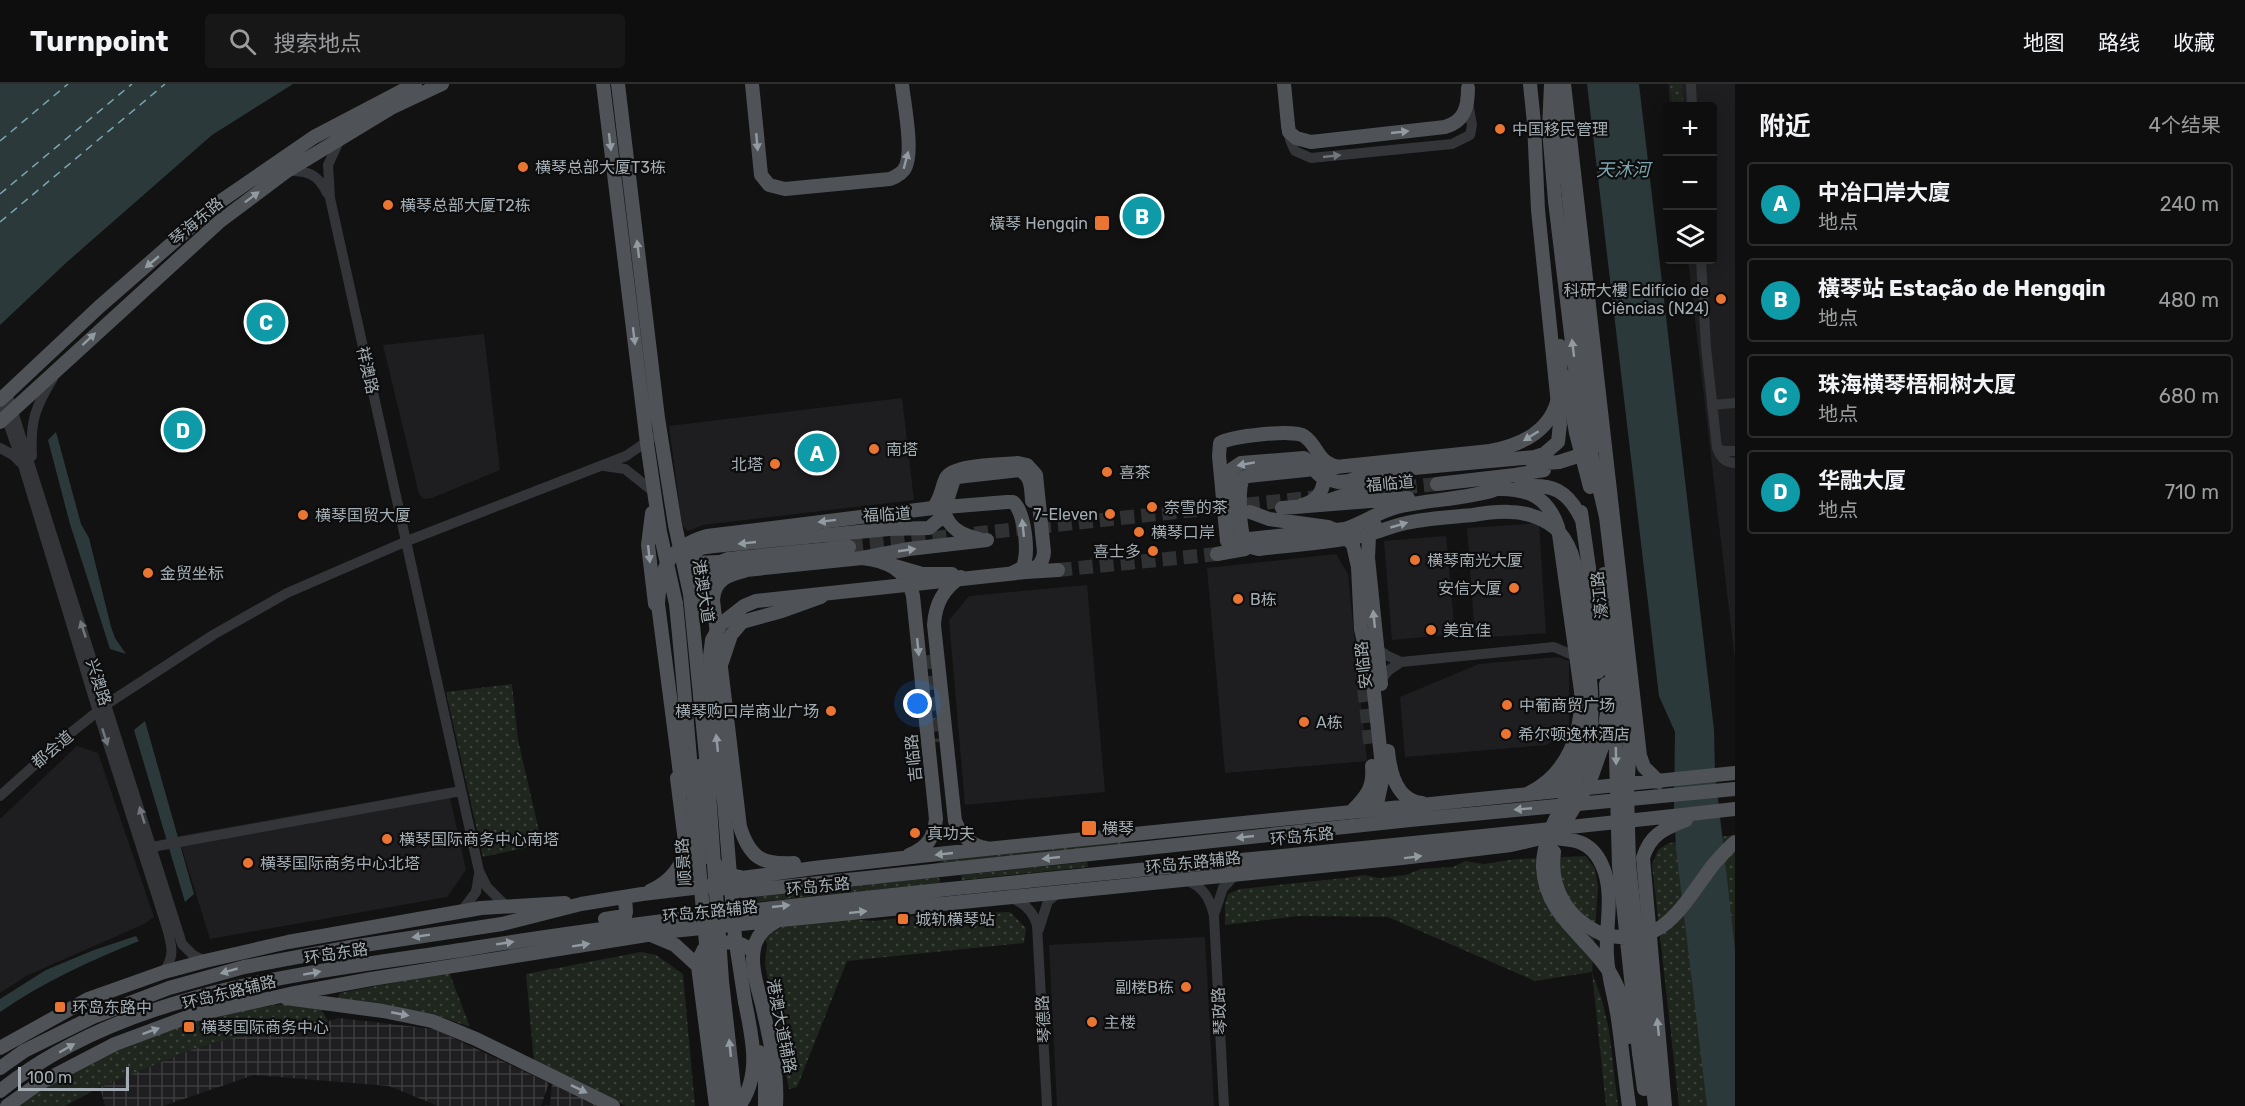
<!DOCTYPE html>
<html lang="zh">
<meta charset="utf-8">
<style>
body{margin:0;font-family:Rubik,"Noto Sans SC",sans-serif;background:#171717;color:#f1f3f6}
.controls{position:absolute;right:18px;top:18px;display:grid;overflow:hidden;border-radius:6px;box-shadow:0 3px 15px #0003}
.controls button{width:54px;height:54px;display:grid;place-items:center;padding:0;border:0;border-bottom:2px solid #2e2e2e;background:#0e0e0e;color:#f1f3f6;font:30px sans-serif}
.scale{position:absolute;left:18px;bottom:15px;width:111px;box-sizing:border-box;padding-left:6px;border:3px solid #a3adb3;border-top:0;font-size:16px;line-height:21px;white-space:nowrap;color:#a3adb3;-webkit-text-stroke:4px #0d0d0e;paint-order:stroke}
.you{position:absolute;left:918px;top:620px;width:21px;height:21px;margin:-15px;border:4px solid #fff;border-radius:50%;background:#1a73e8;box-shadow:0 0 0 9px #1a73e833}
.badge{display:grid;place-items:center;width:39px;height:39px;border-radius:50%;background:#0b8043;color:#fff;font-size:20px;font-weight:700}
.pin{position:absolute;translate:-50% -50%;border:3px solid #fff;box-shadow:0 2px 6px #0006}
.list{margin:0;padding:0;list-style:none}
h2{display:flex;justify-content:space-between;align-items:center;height:78px;margin:0;padding:0 24px;font-size:26px}
h2 small{font-size:20px;font-weight:400;color:#9b9c9e}
.list li{display:grid;grid-template-columns:39px 1fr auto;gap:18px;align-items:center;box-sizing:border-box;height:84px;margin:0 12px 12px;padding:0 12px;border:2px solid #2e2e2e;border-radius:6px}
.list b{display:block;font-size:22px;white-space:nowrap}
.list p{margin:0;font-size:20px;white-space:nowrap;color:#9b9c9e}
.list em{font-size:20px;font-style:normal;color:#9b9c9e}
.icon{flex:none;width:33px;height:33px;fill:none;stroke:currentColor;stroke-width:2;stroke-linecap:round;stroke-linejoin:round}
.map{position:relative;flex:none;width:1735px;height:1022px;overflow:hidden}
header{display:flex;align-items:center;gap:36px;box-sizing:border-box;height:84px;padding:0 30px;background:#0e0e0e;border-bottom:2px solid #2e2e2e}
header strong{font-size:28px}
nav{display:flex;gap:33px;margin-inline-start:auto;font-size:21px}
.search{width:420px;height:54px;background:#171717;display:flex;align-items:center;gap:15px;box-sizing:border-box;padding:0 21px;border-radius:6px;color:#9b9c9e;font-size:22px}
main{display:flex}
aside{flex:1;background:#0e0e0e}
.map>svg:first-child{display:block}
.built{fill:#1e1e20}
.industrial{fill:url(#industrial-grid)}
.grass{fill:url(#grass-dots)}
.water{fill:#2c393b}
.lines{fill:none;stroke-linecap:round;stroke-linejoin:round}
.ferry{stroke:#7ba5ae;stroke-width:1.5;stroke-dasharray:8 6;stroke-linecap:butt}
.major-tunnel{stroke:#2f3133;stroke-width:14;stroke-dasharray:14 7;stroke-linecap:butt}
.minor{stroke:#333538;stroke-width:10}
.major{stroke:#4f5357;stroke-width:14}
.minor-bridge{stroke:#333538;stroke-width:10}
.major-bridge{stroke:#4f5357;stroke-width:14}
.oneway{fill:#929ba1}
.oneway2{fill:#71777c}
.poi-dot{fill:#ea7533;stroke:#0d0d0e;stroke-width:2}
.labels{text-anchor:middle;stroke-width:4.5;stroke-linejoin:round;paint-order:stroke}
.poi-label{font-size:16px;fill:#a3adb3;stroke:#0d0d0e;text-anchor:start}
.street-label{font-size:16px;fill:#a3adb3;stroke:#0d0d0e}
.water-label{font-size:18px;font-style:italic;fill:#7ba5ae;stroke:#0d0d0e}
</style>
<header>
<strong>Turnpoint</strong>
<div class="search"><svg class="icon" aria-label="search" viewBox="0 0 24 24"><circle cx="10" cy="10" r="6"/><path d="M15 15l6 6"/></svg>搜索地点</div>
<nav><a>地图</a><a>路线</a><a>收藏</a></nav>
</header>
<main>
<div class="map">
<svg width="1735" height="1022" viewBox="0 0 1735 1022">
<defs>
<pattern id="industrial-grid" width="8" height="8" patternUnits="userSpaceOnUse" patternTransform="scale(1.5)"><rect width="8" height="8" fill="#1e1e20"/><path d="M0 4h8M4 0v8" fill="none" stroke="#3c3c3e"/></pattern>
<pattern id="grass-dots" width="8" height="8" patternUnits="userSpaceOnUse" patternTransform="scale(1.5)"><rect width="8" height="8" fill="#1f261e"/><path d="M2 2h.1M6 6h.1" fill="none" stroke="#3c433c" stroke-width="1.8" stroke-linecap="round"/></pattern>
</defs>
<rect width="100%" height="100%" fill="#121213"/>
<path class="built" d="M1668,0H1735V577L1688,176H1712V22H1670Z
M484,250L500,386L432,414L424,415L419,410L383,261Z
M902,314L914,416L703,441L688,447L682,441L669,342Z
M1539,439L1546,549L1475,554L1467,444Z
M1446,452L1455,550L1392,556L1384,457Z
M1336,470L1348,490L1367,677L1225,689L1207,484Z
M1087,501L1105,708L965,721L949,536L969,512Z
M1558,573L1569,577V646L1546,661L1405,673L1400,613L1479,580Z
M77,662L98,669L154,833L144,840L28,891L0,909V735Z
M448,704L466,786L447,813L210,855L178,752Z
M1205,853L1214,1022H1057L1049,861Z"/>
<path class="industrial" d="M339,934L434,945L549,999L541,1022H438L389,1002L254,991L163,1022H105L100,1003L196,964L250,949H273L298,946Z
M552,999L599,1022H544L550,1021Z"/>
<path class="grass" d="M1670,0H1682L1683,22H1673Z
M512,600L518,656L542,760L483,773L446,608Z
M1735,751V1022H1679L1652,781L1658,766L1669,759Z
M1120,758L1134,759L933,780L950,775Z
M1586,772L1595,785L1598,803L1592,888L1602,916L1609,946L1618,1022H1606L1592,888L1535,897L1388,833L1298,832L1225,841V819L1228,810L1240,805L1345,794L1364,791L1379,794L1406,791L1421,785L1453,783L1465,777L1483,780L1517,775Z
M1087,778L1088,783L962,796L961,791Z
M939,793L940,799L756,818V811Z
M1010,828L1026,844L1024,859L847,877L797,1003L789,1005L765,880L767,860L765,856L772,848L782,843L848,835L874,837L915,832L919,839H934L974,829Z
M641,868L656,871L683,890L695,1022H626L534,978L526,890Z
M449,888L470,943L433,930L337,915L340,909Z
M293,919L321,925L328,937L298,946L273,949H250L196,964L100,1003L65,1022H15L24,1015C65,992 106,969 151,952C197,934 245,925 293,919Z"/>
<path class="water" d="M0,0H293L212,51L67,178L0,241Z
M1587,0H1639L1714,646L1715,688L1735,866V1022H1707L1676,765L1674,724L1675,648L1659,612Z
M56,348L81,440L89,454L111,543L115,554L126,570L110,565L70,440L48,356Z
M145,637L194,810L185,818L134,646Z
M136,852L139,857C90,877 43,898 0,928V915L46,886L94,866Z"/>
<g class="lines">
<path class="ferry" d="M0,57L68,0
M0,110L132,0
M0,138L165,0"/>
<path class="major-tunnel" d="M1361,408L1437,400
M849,463L1318,413
M1058,486L1217,470
M929,571L937,658
M1364,604L1371,665"/>
<path class="minor" d="M1691,0L1692,22
M340,55L328,81L330,114L479,787L487,803L506,822
M287,87C307,86 318,90 327,109
M1701,176L1706,263L1717,364C1720,373 1725,379 1735,379
M7,309L182,860L193,871L205,877
M0,316L23,381L98,628L167,844C172,863 175,871 164,888
M1712,321L1735,319
M0,364L13,371L21,379
M1717,364L1724,367H1735
M32,372C30,338 35,323 53,294
M604,382L625,385L654,408
M1377,565L1388,572L1401,578L1554,563L1577,573
M1381,596L1389,586L1401,578
M0,712L68,651L107,620L213,551L287,509L407,457L626,372L652,354
M152,763L461,707
M1185,796C1203,802 1210,814 1214,832L1224,1022
M1010,814C1023,818 1033,827 1037,841L1047,1022
M461,828L476,808L479,790
M1215,828L1223,804L1236,790
M1039,845L1048,817L1060,808"/>
<path class="major" d="M603,0L647,359L660,448L676,520
M618,0L658,334L675,441L690,510L708,693
M752,0L761,91L769,101L785,105L890,95C895,93 902,90 905,84C914,68 904,20 902,0
M1284,0L1288,41
M1551,0L1549,46L1555,117
M1564,0L1640,672L1644,683L1659,698
M0,316L99,223L218,119L314,53L415,0
M0,338L219,138L287,87L391,24L442,0
M1533,380L1559,378L1581,371
M1437,400L1515,391L1544,386
M1520,403C1552,399 1568,406 1582,436
M1500,405C1530,405 1548,414 1558,443L1581,607C1583,648 1568,690 1529,709
M1494,406C1462,416 1429,415 1397,423C1378,428 1363,439 1345,445L1249,455C1244,454 1239,453 1236,449C1229,440 1227,395 1232,385L1241,379L1304,374L1331,396L1338,398L1349,397L1359,393L1403,385L1535,373L1544,370L1558,358L1560,340L1538,126L1534,39L1530,0
M1330,416L1391,395
M1302,421C1315,418 1323,409 1324,395L1317,389
M1282,424L1408,414
M944,427C949,445 962,451 979,455
M1250,428L1269,435L1328,443L1342,449L1353,461L1358,483L1361,545L1373,599L1383,692L1378,715L1367,725
M1581,428L1589,484
M652,429L648,461L655,520
M1375,441L1369,452L1368,474L1381,600
M1217,470L1245,465
M862,474C885,476 908,486 913,512L936,735C934,754 927,764 909,771
M719,478L697,479L693,473C695,463 705,463 714,462L889,445L929,444L942,433L953,398L957,393L1019,386C1032,392 1031,404 1032,417
M888,480L922,490H952
M711,482L728,475L849,463
M744,487C728,491 714,496 713,516L740,743C750,774 762,781 794,779
M961,493C943,505 935,520 934,541L955,737C961,751 970,762 986,764
M693,519C697,501 709,492 726,488L862,474L909,465L987,456
M722,578L731,551L742,538L782,527L821,513
M1602,663L1607,629L1606,600
M1388,667C1390,688 1397,717 1422,719
M699,682L708,770C717,784 724,791 740,793
M677,694L686,766
M1547,708C1566,698 1574,682 1580,662
M1353,726C1367,712 1374,703 1372,682
M1549,754C1573,755 1591,756 1602,781C1615,809 1605,842 1607,872C1608,894 1615,914 1618,935C1622,964 1625,993 1629,1022
M1554,768C1549,805 1568,835 1602,850
M721,800L742,794L814,784L947,769L1735,689
M650,807C670,798 685,781 686,758
M605,835L625,832L626,828L625,813
M651,851L675,861L698,882
M286,914L383,927L432,937L476,955L613,1022
M0,964L88,915L164,888L205,877L288,858L481,824L565,819
M1649,967L1655,1022
M759,968L765,994V1022
M1639,969L1644,1005
M0,984L24,967L93,933L169,904L244,883L351,863L502,840L581,820L642,810L710,802L743,807L1410,736L1735,705
M0,1007C131,901 319,889 480,863C629,839 779,823 930,807C1198,779 1467,756 1735,725
M7,1022L38,1000L115,960L193,931L290,910L371,895L672,847L1402,774L1511,761L1558,750
M716,1022L698,882L699,875L704,865C721,857 739,854 753,868
M739,1022C762,991 752,953 745,918
M776,1022C778,989 770,957 763,925C759,907 750,883 754,865C756,852 765,843 777,837
M1665,1022L1643,774C1650,750 1664,745 1686,736"/>
<path class="minor-bridge" d="M1289,48L1290,56L1295,67L1311,74L1452,60L1470,51L1472,41L1468,18"/>
<path class="major-bridge" d="M1556,0L1597,362
M1288,41L1289,48L1296,54L1311,58L1445,43C1465,37 1468,23 1468,4
M1555,117L1579,317L1606,433L1628,619L1630,662L1627,707L1629,780L1649,967
M1560,262C1560,277 1562,294 1559,309C1554,345 1523,361 1490,367L1248,392L1243,394C1238,403 1239,451 1246,459C1249,463 1253,464 1259,465C1293,461 1328,459 1362,452C1377,449 1391,442 1406,439C1428,434 1451,433 1473,431C1485,429 1498,427 1510,428C1526,428 1548,435 1559,448C1579,470 1578,506 1582,534C1587,574 1596,616 1589,656C1582,698 1542,741 1543,783C1545,833 1589,853 1612,892C1623,911 1627,931 1629,953
M1566,293L1576,349L1590,403
M933,424C941,415 941,405 946,394C953,380 1002,381 1018,379L1027,381L1036,391L1044,468C1043,479 1038,483 1028,487
M1239,465L1233,464L1227,457L1219,372L1220,359C1231,352 1294,345 1304,352C1319,362 1315,377 1338,383
M1589,484L1598,588
M1604,490L1615,634L1619,782L1639,969
M676,520C693,687 702,855 724,1022
M708,693L722,897L736,1022
M682,705L658,520C660,482 670,463 707,452L933,424L1007,418H1013C1025,428 1030,472 1022,484L1012,489
M1560,747L1590,697L1602,663
M1602,850C1663,866 1681,823 1713,781C1720,773 1727,765 1735,758
M745,918L735,853L724,717L711,606L710,572L712,556L721,540L744,522L756,517L1026,488L1058,486"/>
</g>
<defs><path id="oneway-solid" d="M-6-.8H1V-3.2L6.5 0L1 3.2V.8H-6Z" transform="scale(1.5)"/></defs>
<g class="oneway">
<use href="#oneway-solid" transform="translate(1400 48) rotate(-6)"/>
<use href="#oneway-solid" transform="translate(610 58) rotate(83)"/>
<use href="#oneway-solid" transform="translate(757 58) rotate(85)"/>
<use href="#oneway-solid" transform="translate(906 76) rotate(-75)"/>
<use href="#oneway-solid" transform="translate(252 113) rotate(-37)"/>
<use href="#oneway-solid" transform="translate(638 165) rotate(-97)"/>
<use href="#oneway-solid" transform="translate(152 178) rotate(140)"/>
<use href="#oneway-solid" transform="translate(634 252) rotate(83)"/>
<use href="#oneway-solid" transform="translate(89 255) rotate(-43)"/>
<use href="#oneway-solid" transform="translate(1573 264) rotate(-97)"/>
<use href="#oneway-solid" transform="translate(1531 352) rotate(148)"/>
<use href="#oneway-solid" transform="translate(1246 380) rotate(170)"/>
<use href="#oneway-solid" transform="translate(827 437) rotate(173)"/>
<use href="#oneway-solid" transform="translate(1399 441) rotate(-16)"/>
<use href="#oneway-solid" transform="translate(1023 444) rotate(-96)"/>
<use href="#oneway-solid" transform="translate(747 459) rotate(174)"/>
<use href="#oneway-solid" transform="translate(907 466) rotate(-8)"/>
<use href="#oneway-solid" transform="translate(649 470) rotate(84)"/>
<use href="#oneway-solid" transform="translate(1374 535) rotate(-96)"/>
<use href="#oneway-solid" transform="translate(918 563) rotate(84)"/>
<use href="#oneway-solid" transform="translate(717 659) rotate(-96)"/>
<use href="#oneway-solid" transform="translate(1616 672) rotate(89)"/>
<use href="#oneway-solid" transform="translate(1523 725) rotate(175)"/>
<use href="#oneway-solid" transform="translate(1245 753) rotate(174)"/>
<use href="#oneway-solid" transform="translate(944 770) rotate(174)"/>
<use href="#oneway-solid" transform="translate(1413 773) rotate(-7)"/>
<use href="#oneway-solid" transform="translate(1051 774) rotate(174)"/>
<use href="#oneway-solid" transform="translate(781 822) rotate(-6)"/>
<use href="#oneway-solid" transform="translate(858 828) rotate(-6)"/>
<use href="#oneway-solid" transform="translate(421 852) rotate(171)"/>
<use href="#oneway-solid" transform="translate(505 859) rotate(-9)"/>
<use href="#oneway-solid" transform="translate(581 861) rotate(-9)"/>
<use href="#oneway-solid" transform="translate(229 887) rotate(164)"/>
<use href="#oneway-solid" transform="translate(312 889) rotate(-10)"/>
<use href="#oneway-solid" transform="translate(400 930) rotate(11)"/>
<use href="#oneway-solid" transform="translate(1658 943) rotate(-96)"/>
<use href="#oneway-solid" transform="translate(151 947) rotate(-20)"/>
<use href="#oneway-solid" transform="translate(67 964) rotate(-30)"/>
<use href="#oneway-solid" transform="translate(730 964) rotate(-96)"/>
<use href="#oneway-solid" transform="translate(579 1005) rotate(26)"/>
</g>
<g class="oneway2">
<use href="#oneway-solid" transform="translate(1332 72) rotate(-6)"/>
<use href="#oneway-solid" transform="translate(83 545) rotate(-108)"/>
<use href="#oneway-solid" transform="translate(105 653) rotate(72)"/>
<use href="#oneway-solid" transform="translate(142 731) rotate(-107)"/>
</g>
<g class="poi-dot">
<circle cx="1500" cy="45" r="6"/>
<circle cx="523" cy="83" r="6"/>
<circle cx="388" cy="121" r="6"/>
<rect x="1094" y="131" width="16" height="16" rx="3"/>
<circle cx="1721" cy="215" r="6"/>
<circle cx="874" cy="365" r="6"/>
<circle cx="775" cy="380" r="6"/>
<circle cx="1107" cy="388" r="6"/>
<circle cx="1152" cy="423" r="6"/>
<circle cx="1110" cy="430" r="6"/>
<circle cx="303" cy="431" r="6"/>
<circle cx="1139" cy="448" r="6"/>
<circle cx="1153" cy="467" r="6"/>
<circle cx="1415" cy="476" r="6"/>
<circle cx="148" cy="489" r="6"/>
<circle cx="1514" cy="504" r="6"/>
<circle cx="1238" cy="515" r="6"/>
<circle cx="1431" cy="546" r="6"/>
<circle cx="1507" cy="621" r="6"/>
<circle cx="831" cy="627" r="6"/>
<circle cx="1304" cy="638" r="6"/>
<circle cx="1506" cy="650" r="6"/>
<rect x="1081" y="736" width="16" height="16" rx="3"/>
<circle cx="915" cy="749" r="6"/>
<circle cx="387" cy="755" r="6"/>
<circle cx="248" cy="779" r="6"/>
<rect x="897" y="829" width="12" height="12" rx="3"/>
<circle cx="1186" cy="903" r="6"/>
<rect x="54" y="917" width="12" height="12" rx="3"/>
<circle cx="1092" cy="938" r="6"/>
<rect x="183" y="937" width="12" height="12" rx="3"/>
</g>
<g class="labels">
<g class="poi-label">
<text x="1512" y="51">中国移民管理</text>
<text x="535" y="89">横琴总部大厦T3栋</text>
<text x="400" y="127">横琴总部大厦T2栋</text>
<text x="1088" y="145" text-anchor="end">橫琴 Hengqin</text>
<text x="1709" y="212" text-anchor="end">科研大樓 Edifício de<tspan x="1709" dy="18">Ciências (N24)</tspan></text>
<text x="886" y="371">南塔</text>
<text x="763" y="386" text-anchor="end">北塔</text>
<text x="1119" y="394">喜茶</text>
<text x="1164" y="429">奈雪的茶</text>
<text x="1098" y="436" text-anchor="end">7-Eleven</text>
<text x="315" y="437">横琴国贸大厦</text>
<text x="1151" y="454">横琴口岸</text>
<text x="1141" y="473" text-anchor="end">喜士多</text>
<text x="1427" y="482">横琴南光大厦</text>
<text x="160" y="495">金贸坐标</text>
<text x="1502" y="510" text-anchor="end">安信大厦</text>
<text x="1250" y="521">B栋</text>
<text x="1443" y="552">美宜佳</text>
<text x="1519" y="627">中葡商贸广场</text>
<text x="819" y="633" text-anchor="end">横琴购口岸商业广场</text>
<text x="1316" y="644">A栋</text>
<text x="1518" y="656">希尔顿逸林酒店</text>
<text x="1102" y="750">横琴</text>
<text x="927" y="755">真功夫</text>
<text x="399" y="761">横琴国际商务中心南塔</text>
<text x="260" y="785">横琴国际商务中心北塔</text>
<text x="915" y="841">城轨横琴站</text>
<text x="1174" y="909" text-anchor="end">副楼B栋</text>
<text x="72" y="929">环岛东路中</text>
<text x="1104" y="944">主楼</text>
<text x="201" y="949">横琴国际商务中心</text>
</g>
<g class="street-label">
<text transform="translate(196 137) rotate(-40)" y="6">琴海东路</text>
<text transform="translate(368 286) rotate(77)" y="6">祥澳路</text>
<text transform="translate(1390 399) rotate(-5)" y="6">福临道</text>
<text transform="translate(887 430) rotate(-3)" y="6">福临道</text>
<text transform="translate(704 507) rotate(81)" y="6">港澳大道</text>
<text transform="translate(1599 511) rotate(-96)" y="6">濠江路</text>
<text transform="translate(1363 581) rotate(-96)" y="6">安临路</text>
<text transform="translate(99 598) rotate(72)" y="6">兴澳路</text>
<text transform="translate(52 665) rotate(-40)" y="6">都会道</text>
<text transform="translate(913 674) rotate(-96)" y="6">吉临路</text>
<text transform="translate(1302 752) rotate(-6)" y="6">环岛东路</text>
<text transform="translate(683 778) rotate(-94)" y="6">顺景路</text>
<text transform="translate(1193 778) rotate(-6)" y="6">环岛东路辅路</text>
<text transform="translate(818 802) rotate(-6)" y="6">环岛东路</text>
<text transform="translate(710 827) rotate(-6)" y="6">环岛东路辅路</text>
<text transform="translate(336 869) rotate(-9)" y="6">环岛东路</text>
<text transform="translate(229 908) rotate(-14)" y="6">环岛东路辅路</text>
<text transform="translate(1219 927) rotate(-93)" y="6">琴政路</text>
<text transform="translate(1043 935) rotate(-93)" y="6">琴德路</text>
<text transform="translate(782 942) rotate(79)" y="6">港澳大道辅路</text>
</g>
<g class="water-label">
<text x="1623" y="92">天沐河</text>
</g>
</g>
</svg>
<div class="controls">
<button>+</button>
<button>−</button>
<button><svg class="icon" aria-label="layers" viewBox="0 0 24 24"><path d="M12 4l9 5-9 5-9-5zM3 14l9 5 9-5"/></svg></button>
</div>
<div class="scale">100 m</div>
<div class="you"></div>
<div class="pin badge" style="left:817px;top:369px;background:#0f9aa8">A</div>
<div class="pin badge" style="left:1142px;top:132px;background:#0f9aa8">B</div>
<div class="pin badge" style="left:266px;top:238px;background:#0f9aa8">C</div>
<div class="pin badge" style="left:183px;top:346px;background:#0f9aa8">D</div>
</div>
<aside>
<h2>附近<small>4个结果</small></h2>
<ul class="list">
<li><span class="badge" style="background:#0f9aa8">A</span><div><b>中冶口岸大廈</b><p>地点</p></div><em>240 m</em></li>
<li><span class="badge" style="background:#0f9aa8">B</span><div><b>橫琴站 Estação de Hengqin</b><p>地点</p></div><em>480 m</em></li>
<li><span class="badge" style="background:#0f9aa8">C</span><div><b>珠海横琴梧桐树大厦</b><p>地点</p></div><em>680 m</em></li>
<li><span class="badge" style="background:#0f9aa8">D</span><div><b>华融大厦</b><p>地点</p></div><em>710 m</em></li>
</ul>
</aside>
</main>
